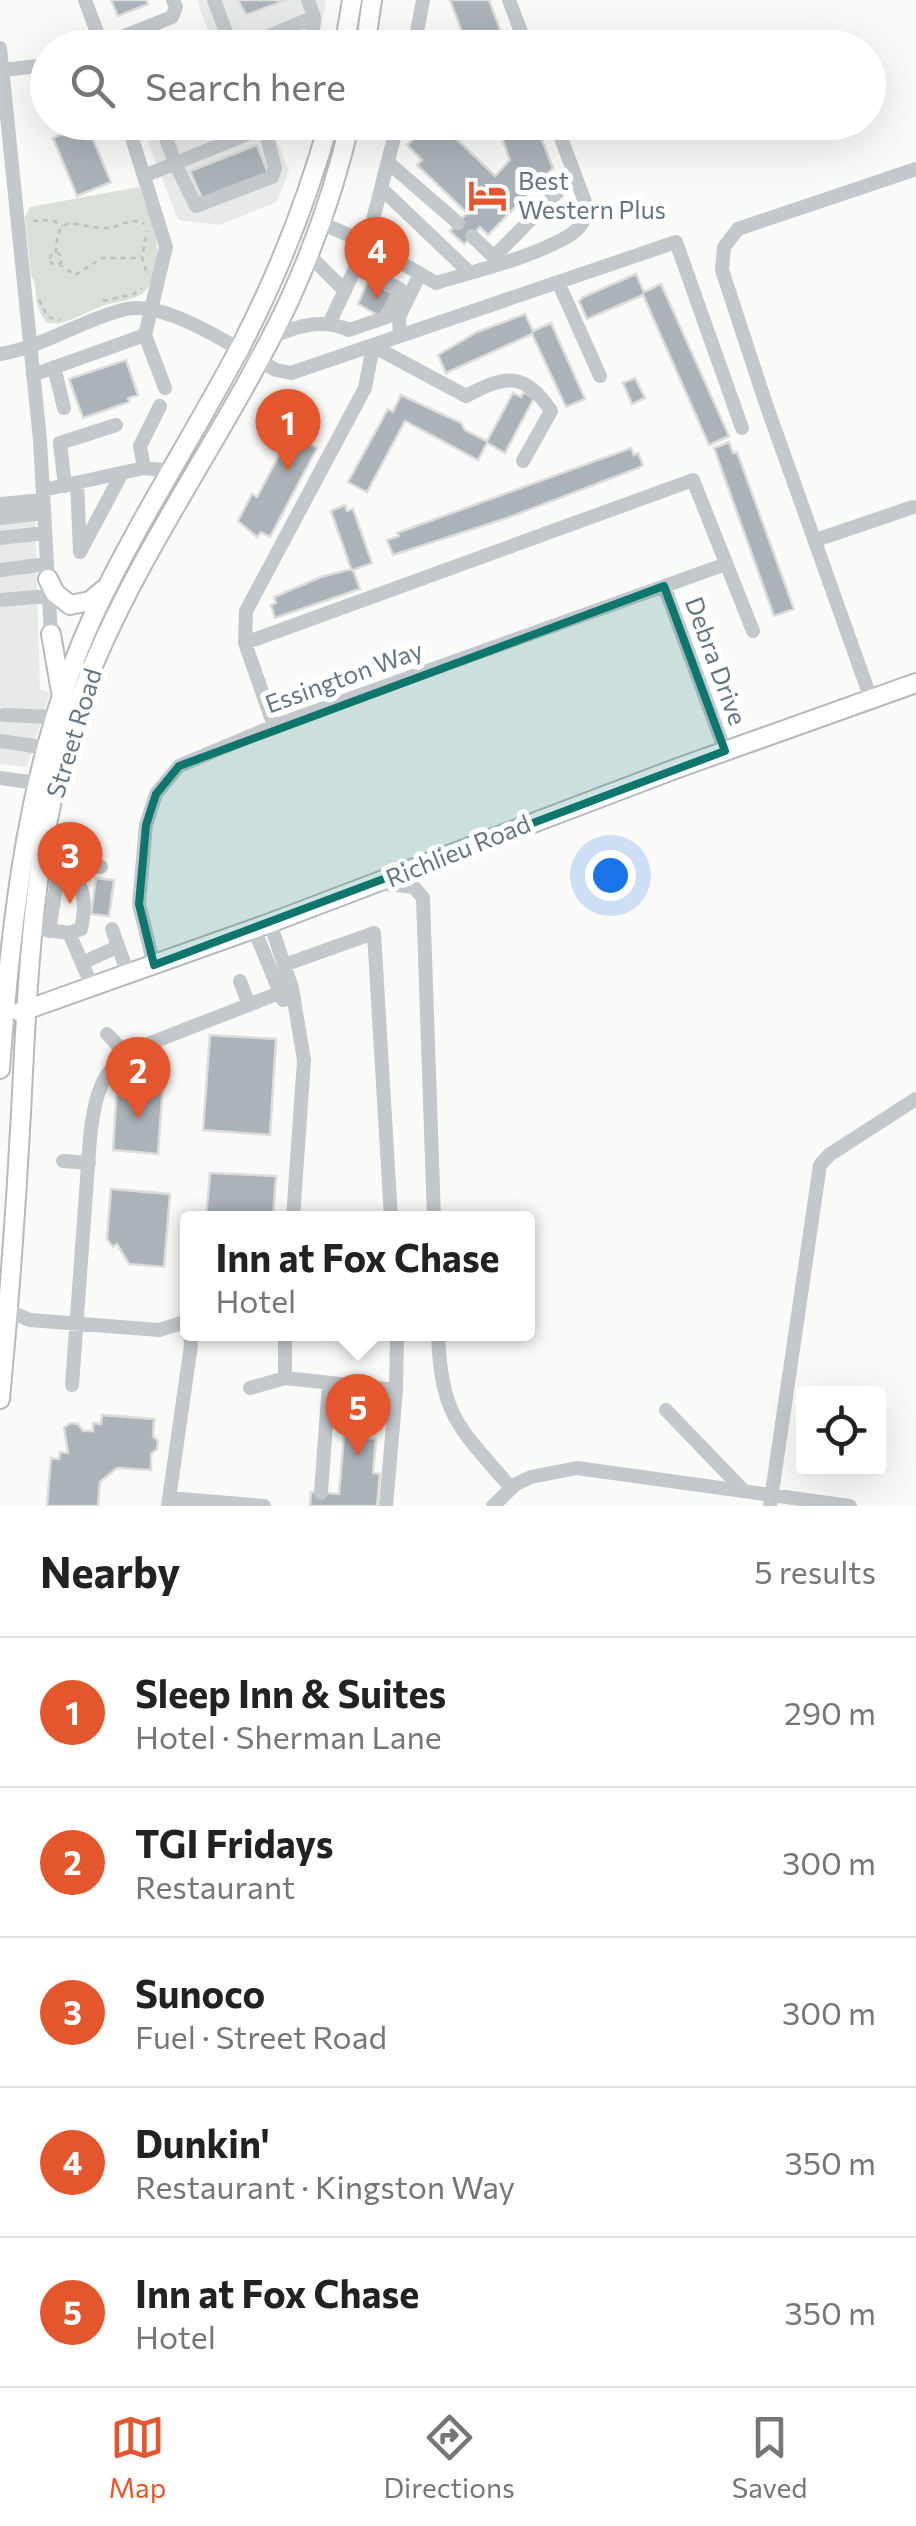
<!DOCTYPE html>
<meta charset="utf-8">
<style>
body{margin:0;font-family:Commissioner,sans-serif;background:#f6f6f6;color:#222}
.controls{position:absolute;right:30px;bottom:30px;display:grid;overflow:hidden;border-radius:10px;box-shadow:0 10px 40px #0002}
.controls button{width:90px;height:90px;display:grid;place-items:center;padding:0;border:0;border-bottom:2px solid #e0e0e0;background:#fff;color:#222;font:50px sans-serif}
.you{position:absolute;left:610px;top:875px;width:35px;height:35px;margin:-25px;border:8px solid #fff;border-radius:50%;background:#1a73e8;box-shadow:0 0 0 15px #1a73e833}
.badge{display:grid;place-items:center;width:65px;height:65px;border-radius:50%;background:#e4572e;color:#fff;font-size:32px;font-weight:700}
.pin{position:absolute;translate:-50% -82px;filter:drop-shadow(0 2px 5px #0008)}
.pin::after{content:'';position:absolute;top:52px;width:35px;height:30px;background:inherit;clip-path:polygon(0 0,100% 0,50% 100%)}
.popup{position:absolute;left:180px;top:1211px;width:355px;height:130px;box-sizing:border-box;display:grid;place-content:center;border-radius:10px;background:#fff;filter:drop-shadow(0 2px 8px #0005);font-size:32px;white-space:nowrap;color:#767676}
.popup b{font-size:38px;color:#222}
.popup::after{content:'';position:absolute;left:50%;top:100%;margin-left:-20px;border:20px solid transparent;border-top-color:#fff}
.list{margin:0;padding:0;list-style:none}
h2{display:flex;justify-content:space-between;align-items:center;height:130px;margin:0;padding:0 40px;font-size:42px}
h2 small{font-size:32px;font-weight:400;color:#767676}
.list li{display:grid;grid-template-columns:65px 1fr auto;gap:30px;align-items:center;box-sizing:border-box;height:150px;padding:0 40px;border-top:2px solid #e0e0e0}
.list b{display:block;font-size:38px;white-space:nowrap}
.list p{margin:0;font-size:32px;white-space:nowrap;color:#767676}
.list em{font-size:32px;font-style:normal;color:#767676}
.icon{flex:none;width:55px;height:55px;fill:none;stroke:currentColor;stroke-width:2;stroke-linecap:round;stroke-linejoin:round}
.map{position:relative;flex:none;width:916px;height:1506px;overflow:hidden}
.search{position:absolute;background:#fff;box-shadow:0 10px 40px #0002;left:30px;right:30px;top:30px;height:110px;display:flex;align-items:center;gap:25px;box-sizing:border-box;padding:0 35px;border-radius:55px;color:#767676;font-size:38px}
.sheet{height:880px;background:#fff}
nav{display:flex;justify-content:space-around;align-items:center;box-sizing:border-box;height:140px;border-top:2px solid #e0e0e0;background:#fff;font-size:28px;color:#767676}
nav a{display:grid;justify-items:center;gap:5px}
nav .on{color:#e4572e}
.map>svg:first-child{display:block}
.built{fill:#e8e9e9}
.green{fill:#dadfd7}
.building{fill:#aab3b9;stroke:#dcdcda;stroke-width:2.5}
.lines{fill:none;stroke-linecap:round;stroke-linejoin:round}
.major-casing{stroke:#b5babe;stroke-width:22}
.path{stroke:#bbbfc2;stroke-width:2.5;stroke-dasharray:5 5;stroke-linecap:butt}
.minor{stroke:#c3c8cc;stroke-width:14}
.major{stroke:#fff;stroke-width:18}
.marked{fill:#0f766e;fill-opacity:0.2;stroke:#0f766e;stroke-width:8;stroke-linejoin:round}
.labels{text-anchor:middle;stroke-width:10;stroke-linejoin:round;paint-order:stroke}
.poi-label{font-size:25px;fill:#657683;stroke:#fff;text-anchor:start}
.street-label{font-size:25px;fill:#657683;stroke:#fff}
</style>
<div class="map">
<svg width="916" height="1506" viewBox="0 0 916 1506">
<rect width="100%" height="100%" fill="#fafaf8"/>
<path class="built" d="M197,0H326L318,47L164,48L208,31Z
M141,123H306L276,138L289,171L277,202L219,225L178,220Z
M35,520L40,689L50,693L27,767L0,764V524Z"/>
<path class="green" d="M139,187C150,216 172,265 144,292C134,301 112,302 100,307C83,313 66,326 48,323C30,304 40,289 31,275L25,217L30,207Z"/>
<path class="building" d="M111,0H146L148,4L118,16Z
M238,0H286L246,15Z
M450,0H489L507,48H468Z
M187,122H219L220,124L207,129L205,125L190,130Z
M439,122L495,176L510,160L496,122H535L553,168L488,235L480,227L464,244L450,231L467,213L417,165L422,160L407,145L418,134L423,138Z
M86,123L111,182L77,196L53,138L62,134L65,127L72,130Z
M257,145L268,173L202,199L190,171Z
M636,274L644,292L661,284L729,436L709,445L643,295L587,319L579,301L583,297Z
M368,281L395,294L379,316L358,304Z
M525,314L533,331L551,323L585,399L566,407L532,334L446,373L438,355L477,332Z
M126,360L138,395L128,398L129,402L83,418L69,379Z
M635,378L645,398L632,404L623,383Z
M524,392L534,398L505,453L487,443L478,460L405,421L367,492L348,482L388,409L393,412L401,395L461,423L465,430L487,441L513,393L521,397Z
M291,433L317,448L270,537L261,532L257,537L238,521L252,494L257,497Z
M729,442L733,453L737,452L794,609L774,616L714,448Z
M631,448L634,455L638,453L643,465L638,468L507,518L393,555L387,540L399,536L397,533Z
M345,505L347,511L353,509L372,563L353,570L360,589L275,618L271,605L276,603L274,597L321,577L351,569L331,511Z
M96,878L114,880L109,916L91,914Z
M210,1035L276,1039L270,1135L203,1130Z
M129,1081L163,1083L158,1154L113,1150L117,1087L129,1088Z
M210,1173L276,1176L273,1218H206Z
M111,1189L170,1194L164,1267L129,1264L117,1244L113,1247L107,1239Z
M102,1415L154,1419L153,1436L158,1441L157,1449L151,1454V1470L117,1468L100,1482L98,1506H47L51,1458L59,1459L60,1452L68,1453L64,1428L70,1423L78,1424L83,1431H93V1423L101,1424Z
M356,1432L368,1433V1438L376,1439L373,1473L380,1474L377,1506H310L311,1492L339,1494L344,1436L356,1437Z"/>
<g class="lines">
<defs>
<path id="major" d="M344,48L352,0
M365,48L372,0
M48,579L55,593L70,605L90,601L103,590
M51,634L61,692
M20,1012L270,923L675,769L916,683
M0,1069C12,913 28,756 95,612C139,519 196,432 244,340C279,271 308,198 329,122
M0,1399C9,1304 16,1208 21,1113C28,971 33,823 84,688C137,551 227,433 289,301C315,244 336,184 350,122"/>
</defs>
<use href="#major" class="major-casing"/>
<path class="path" d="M33,221L52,220L63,226
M56,253C56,207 79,229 106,228C121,228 129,216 144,224
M50 259a6 6 0 1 1 12 0a6 6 0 1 1-12 0Z
M59,264L75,275L102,258H140
M146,271L142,257L147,231
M39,300L48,317L60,320
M103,301L134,294L142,288"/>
<path class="minor" d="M85,0L103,48
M214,0L232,48
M509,0L527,48
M0,48L40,440L51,634
M94,48L172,17L176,7L173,0
M241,48L314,17L308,0
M311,48L314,17
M414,48L423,0
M2,70L48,65
M127,122L166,247L145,335L165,388
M160,122L176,165L196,206L272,177L275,168L263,122
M398,122L367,243L436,283C478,270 532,258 570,235C580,229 584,221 588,210L555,122
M390,164L458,223
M144,176L277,122
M383,190L470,273
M321,223L367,243L330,322
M472,236L500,263
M309,255L345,291
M494,257L574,175
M558,282L600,376
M400,336L399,317L420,274
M271,337C298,326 321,318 349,330L387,317L400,289L355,268
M373,346L466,396C505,375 525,371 551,411L523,461
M0,354C44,347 83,319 126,309C168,300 239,351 276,370L291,373L676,242L742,428
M54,367L64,408
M33,375L145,335
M144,468L140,446L160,406
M77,483L80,552L122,473
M65,486L60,443L116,425
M43,490L144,468L170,471
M0,504L43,500
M0,518L44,513
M0,538L45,533
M816,540L913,507
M0,570L47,564
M664,586L725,751
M0,600L49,596
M245,643L693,480L753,631
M871,699L766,404L722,270L724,247L738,229L916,169
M4,715L57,717
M274,726L245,643L246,611L365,388L373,346
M0,741L47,748
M0,778L37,783
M44,846C75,875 91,884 81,929L69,933
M379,883L414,887L423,898L434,1218
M270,923L292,988L304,1060L293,1218
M40,929L69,933L92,986
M112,929L128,974
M254,929L283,1000
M49,931L60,862L101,867
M82,963L117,947
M154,965L139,904L146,825L156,794L179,766L274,726L726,564
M284,965L374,933L391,1218
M240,981L249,1005
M107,1034L126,1054
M63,1161L89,1163
M8,1311L30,1320L159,1330L188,1321
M285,1334V1378
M438,1334C441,1417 459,1427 511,1488
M72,1385L90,1138C94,1102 99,1073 130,1051L292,988
M250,1388L285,1378L396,1390
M666,1410L744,1491
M321,1493L329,1383
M169,1498L264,1506
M168,1506L191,1345L190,1334
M386,1506L396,1390L397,1334
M493,1506L516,1484L531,1477L577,1468L850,1506
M770,1506L820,1165L829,1155L916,1099"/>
<use href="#major" class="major"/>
</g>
<path class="marked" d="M664,586L725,751L154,965L139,904L146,825L156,794L179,766Z"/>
<defs>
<symbol id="hotel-bare" viewBox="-9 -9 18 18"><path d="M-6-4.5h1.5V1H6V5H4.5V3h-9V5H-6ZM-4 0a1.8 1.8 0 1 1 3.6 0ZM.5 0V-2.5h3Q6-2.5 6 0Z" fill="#e4572e" stroke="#fff" stroke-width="2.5" paint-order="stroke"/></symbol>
</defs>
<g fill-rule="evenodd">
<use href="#hotel-bare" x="460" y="168" width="55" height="55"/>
</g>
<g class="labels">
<g class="poi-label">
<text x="518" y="190">Best<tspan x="518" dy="29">Western Plus</tspan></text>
</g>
<g class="street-label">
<text transform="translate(716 661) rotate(70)" y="9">Debra Drive</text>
<text transform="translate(344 677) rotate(-20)" y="9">Essington Way</text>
<text transform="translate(74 733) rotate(-73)" y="9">Street Road</text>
<text transform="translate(458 851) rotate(-22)" y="9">Richlieu Road</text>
</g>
</g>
</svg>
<div class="controls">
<button><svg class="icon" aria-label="locate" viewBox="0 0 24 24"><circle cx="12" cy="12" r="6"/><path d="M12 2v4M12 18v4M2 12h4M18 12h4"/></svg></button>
</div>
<div class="you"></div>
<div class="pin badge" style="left:288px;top:471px">1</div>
<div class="pin badge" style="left:138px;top:1119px">2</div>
<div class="pin badge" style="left:70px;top:904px">3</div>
<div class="pin badge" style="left:377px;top:299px">4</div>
<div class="pin badge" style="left:358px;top:1456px">5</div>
<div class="popup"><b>Inn at Fox Chase</b>Hotel</div>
<div class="search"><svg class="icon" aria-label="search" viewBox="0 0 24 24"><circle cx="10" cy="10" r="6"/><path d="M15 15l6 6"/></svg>Search here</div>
</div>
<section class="sheet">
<h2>Nearby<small>5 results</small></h2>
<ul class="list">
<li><span class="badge">1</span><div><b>Sleep Inn &amp; Suites</b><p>Hotel · Sherman Lane</p></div><em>290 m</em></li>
<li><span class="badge">2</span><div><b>TGI Fridays</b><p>Restaurant</p></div><em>300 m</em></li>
<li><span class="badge">3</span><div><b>Sunoco</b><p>Fuel · Street Road</p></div><em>300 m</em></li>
<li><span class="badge">4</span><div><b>Dunkin'</b><p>Restaurant · Kingston Way</p></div><em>350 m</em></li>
<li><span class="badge">5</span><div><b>Inn at Fox Chase</b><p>Hotel</p></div><em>350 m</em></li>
</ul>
</section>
<nav>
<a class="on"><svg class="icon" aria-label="map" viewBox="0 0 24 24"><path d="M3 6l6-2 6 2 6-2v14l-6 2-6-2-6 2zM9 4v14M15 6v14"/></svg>Map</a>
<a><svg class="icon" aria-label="directions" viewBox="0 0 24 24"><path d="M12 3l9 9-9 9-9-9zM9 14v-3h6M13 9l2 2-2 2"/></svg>Directions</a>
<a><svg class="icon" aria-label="saved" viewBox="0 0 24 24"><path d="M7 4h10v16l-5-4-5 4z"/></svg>Saved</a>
</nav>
